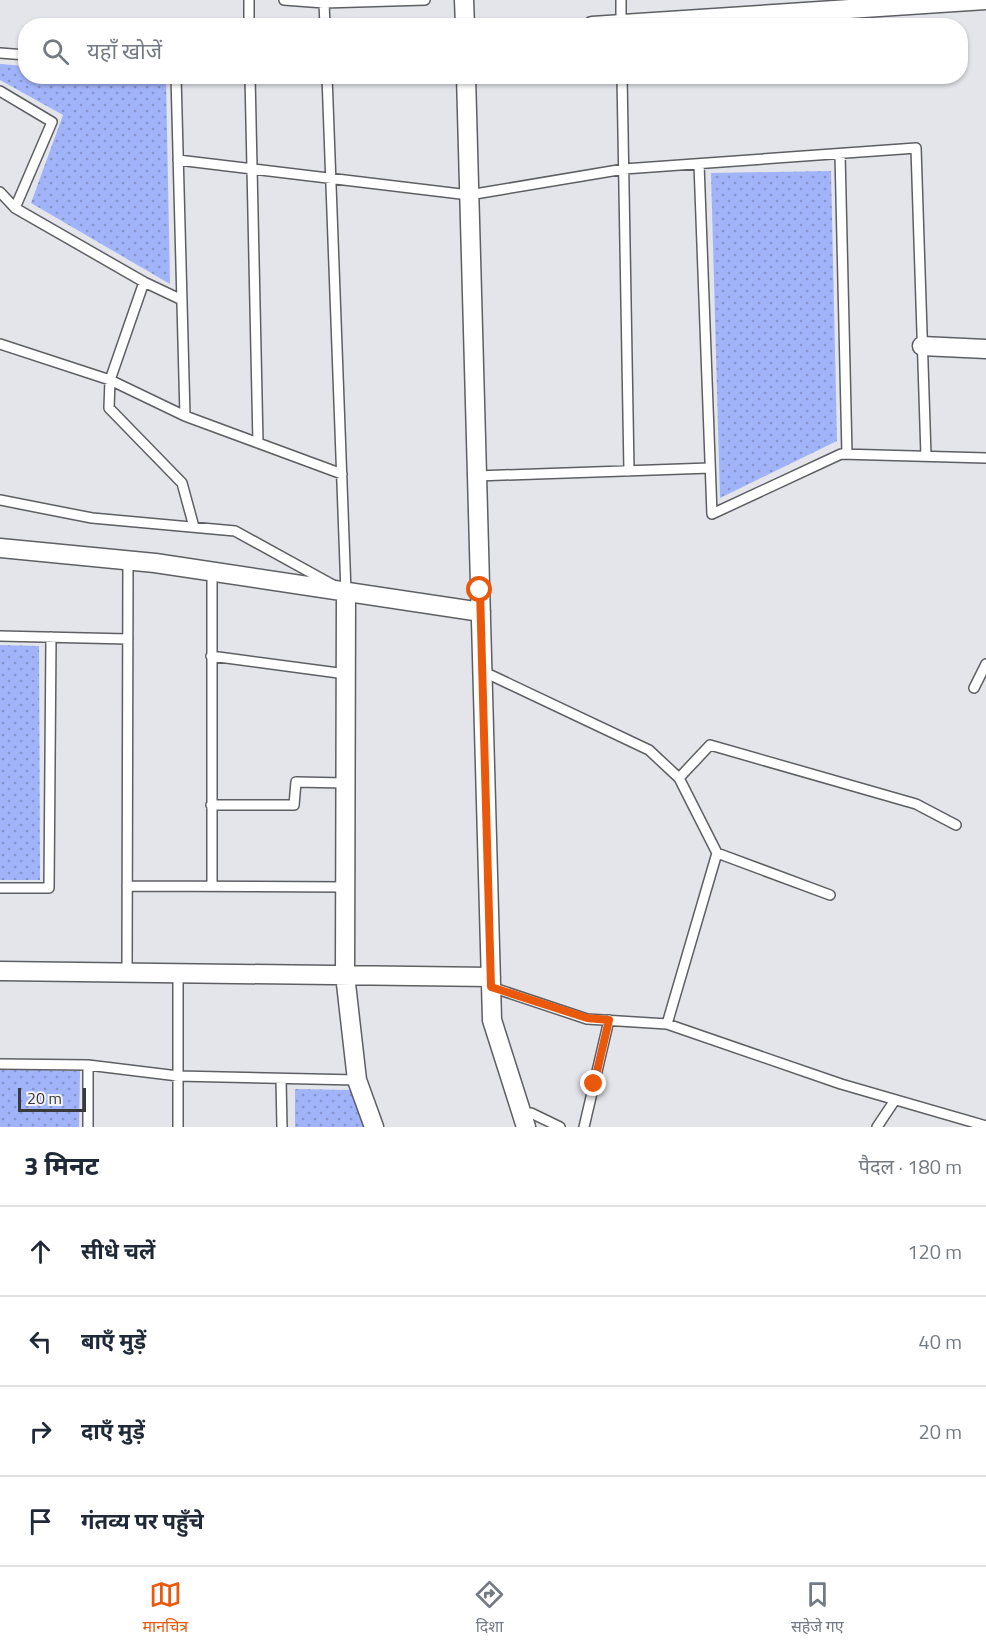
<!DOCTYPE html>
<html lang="hi">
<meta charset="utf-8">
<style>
body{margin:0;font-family:"Titillium Web","Noto Sans Devanagari",sans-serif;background:#f2f2f3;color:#1f2937}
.scale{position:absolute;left:18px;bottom:15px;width:68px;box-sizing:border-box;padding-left:6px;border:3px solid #39393b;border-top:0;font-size:16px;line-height:21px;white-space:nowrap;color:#39393b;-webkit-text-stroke:4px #f0f2f7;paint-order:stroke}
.stop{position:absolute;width:18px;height:18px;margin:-14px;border:4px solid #ea580c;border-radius:50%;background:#fff}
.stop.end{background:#ea580c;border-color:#fff;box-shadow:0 2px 6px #0008}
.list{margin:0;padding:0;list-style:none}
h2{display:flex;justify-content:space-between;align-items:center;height:78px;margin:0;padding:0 24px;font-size:26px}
h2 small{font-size:20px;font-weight:400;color:#747a83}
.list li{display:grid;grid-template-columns:39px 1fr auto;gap:18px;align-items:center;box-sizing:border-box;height:90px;padding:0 24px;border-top:2px solid #e0e1e3}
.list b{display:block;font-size:22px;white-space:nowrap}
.list em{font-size:20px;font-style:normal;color:#747a83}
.icon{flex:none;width:33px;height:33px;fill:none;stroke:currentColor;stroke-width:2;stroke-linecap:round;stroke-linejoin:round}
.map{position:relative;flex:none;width:986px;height:1127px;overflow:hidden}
.search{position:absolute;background:#fff;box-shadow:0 2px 4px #0004;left:18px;right:18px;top:18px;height:66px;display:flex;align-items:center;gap:15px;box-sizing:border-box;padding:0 21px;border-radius:24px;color:#747a83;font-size:22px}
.sheet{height:438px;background:#fff}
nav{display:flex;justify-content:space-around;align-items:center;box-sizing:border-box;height:84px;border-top:2px solid #e0e1e3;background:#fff;font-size:16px;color:#747a83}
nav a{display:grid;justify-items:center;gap:3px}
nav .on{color:#ea580c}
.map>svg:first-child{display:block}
.park{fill:url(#park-dots)}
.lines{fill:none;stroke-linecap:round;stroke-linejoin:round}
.lane-casing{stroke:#5d5f63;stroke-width:12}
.street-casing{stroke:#5d5f63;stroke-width:21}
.lane{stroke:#fff;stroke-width:9}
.street{stroke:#fff;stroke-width:18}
.route{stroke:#ea580c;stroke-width:8}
</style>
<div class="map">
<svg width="986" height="1127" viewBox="0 0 986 1127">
<defs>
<pattern id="park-dots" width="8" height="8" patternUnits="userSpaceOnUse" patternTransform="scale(1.5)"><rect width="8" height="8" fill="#a1b4f9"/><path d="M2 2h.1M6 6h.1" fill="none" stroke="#8493cb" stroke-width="1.8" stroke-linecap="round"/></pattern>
</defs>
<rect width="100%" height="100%" fill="#e3e5ea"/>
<path class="park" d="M0,64L25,66L26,76L166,78L170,284L31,203L63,115L0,80Z
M831,171L837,441L720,498L711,173Z
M0,645L39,646L40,880H0Z
M0,1069L80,1071L79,1127H0Z
M295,1089L350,1090L364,1127H295Z"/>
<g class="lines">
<defs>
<path id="lane" d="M249,0V26
M284,0L324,3L425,0
M621,0V26
M324,3L325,26
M0,53L26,55
M176,76L185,416
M250,76L258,443
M327,76L346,592
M622,76L629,471
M0,91L52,122L15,208
M840,154L847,454
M178,160L469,195L624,169L916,148L926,456
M699,164L712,514L841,454L986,458
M0,192L15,208L144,282L182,300
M144,282L110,380L109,408L182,483L194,527
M0,344L110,380L185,416L342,474
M477,476L710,468
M0,500L92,518L235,531L333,585
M0,636L128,639
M211,656L346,674
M482,671L649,750L679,778L717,853L667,1024
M974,688L986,664
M679,778L710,745L916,804L956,825
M211,805H294L296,782L345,783
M717,853L830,895
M127,886L345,887
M212,886V571
M0,888H49L51,637
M127,973L128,560
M178,973V1127
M491,987L587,1019L667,1024L841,1084L986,1126
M0,1064L88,1065L178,1076L357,1080
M88,1065V1127
M281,1079L282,1127
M523,1116L531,1113L560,1127
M584,1127L609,1020
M877,1127L895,1100"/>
<path id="street" d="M464,0L465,26
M592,26L986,0
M466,76L492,1020L526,1127
M922,346L986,349
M0,548L155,563L481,612
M346,592L345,975L357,1080L374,1127
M0,971L491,977"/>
</defs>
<use href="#lane" class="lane-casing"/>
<use href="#street" class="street-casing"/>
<use href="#lane" class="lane"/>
<use href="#street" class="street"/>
</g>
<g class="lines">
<path class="route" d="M480,590L491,987L587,1018L609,1020L594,1084"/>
</g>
</svg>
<div class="scale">20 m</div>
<div class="stop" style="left:480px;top:590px"></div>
<div class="stop end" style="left:594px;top:1084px"></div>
<div class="search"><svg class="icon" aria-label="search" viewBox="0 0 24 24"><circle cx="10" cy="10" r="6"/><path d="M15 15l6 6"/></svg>यहाँ खोजें</div>
</div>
<section class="sheet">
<h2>3 मिनट<small>पैदल · 180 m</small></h2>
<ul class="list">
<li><svg class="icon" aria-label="ahead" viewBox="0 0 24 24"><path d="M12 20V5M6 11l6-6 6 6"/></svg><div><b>सीधे चलें</b></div><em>120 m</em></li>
<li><svg class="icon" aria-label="left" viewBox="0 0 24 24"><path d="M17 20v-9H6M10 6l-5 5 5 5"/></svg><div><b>बाएँ मुड़ें</b></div><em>40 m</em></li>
<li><svg class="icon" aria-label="right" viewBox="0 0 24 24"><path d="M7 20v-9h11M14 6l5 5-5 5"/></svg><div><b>दाएँ मुड़ें</b></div><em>20 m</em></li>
<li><svg class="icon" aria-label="arrive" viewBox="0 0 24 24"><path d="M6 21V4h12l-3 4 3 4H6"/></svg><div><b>गंतव्य पर पहुँचे</b></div></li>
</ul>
</section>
<nav>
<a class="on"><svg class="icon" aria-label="map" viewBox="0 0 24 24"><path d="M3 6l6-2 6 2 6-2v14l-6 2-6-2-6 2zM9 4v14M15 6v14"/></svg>मानचित्र</a>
<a><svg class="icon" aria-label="directions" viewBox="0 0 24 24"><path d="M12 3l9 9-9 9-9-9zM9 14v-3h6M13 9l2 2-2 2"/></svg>दिशा</a>
<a><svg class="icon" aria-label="saved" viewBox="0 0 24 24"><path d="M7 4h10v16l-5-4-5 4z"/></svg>सहेजे गए</a>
</nav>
